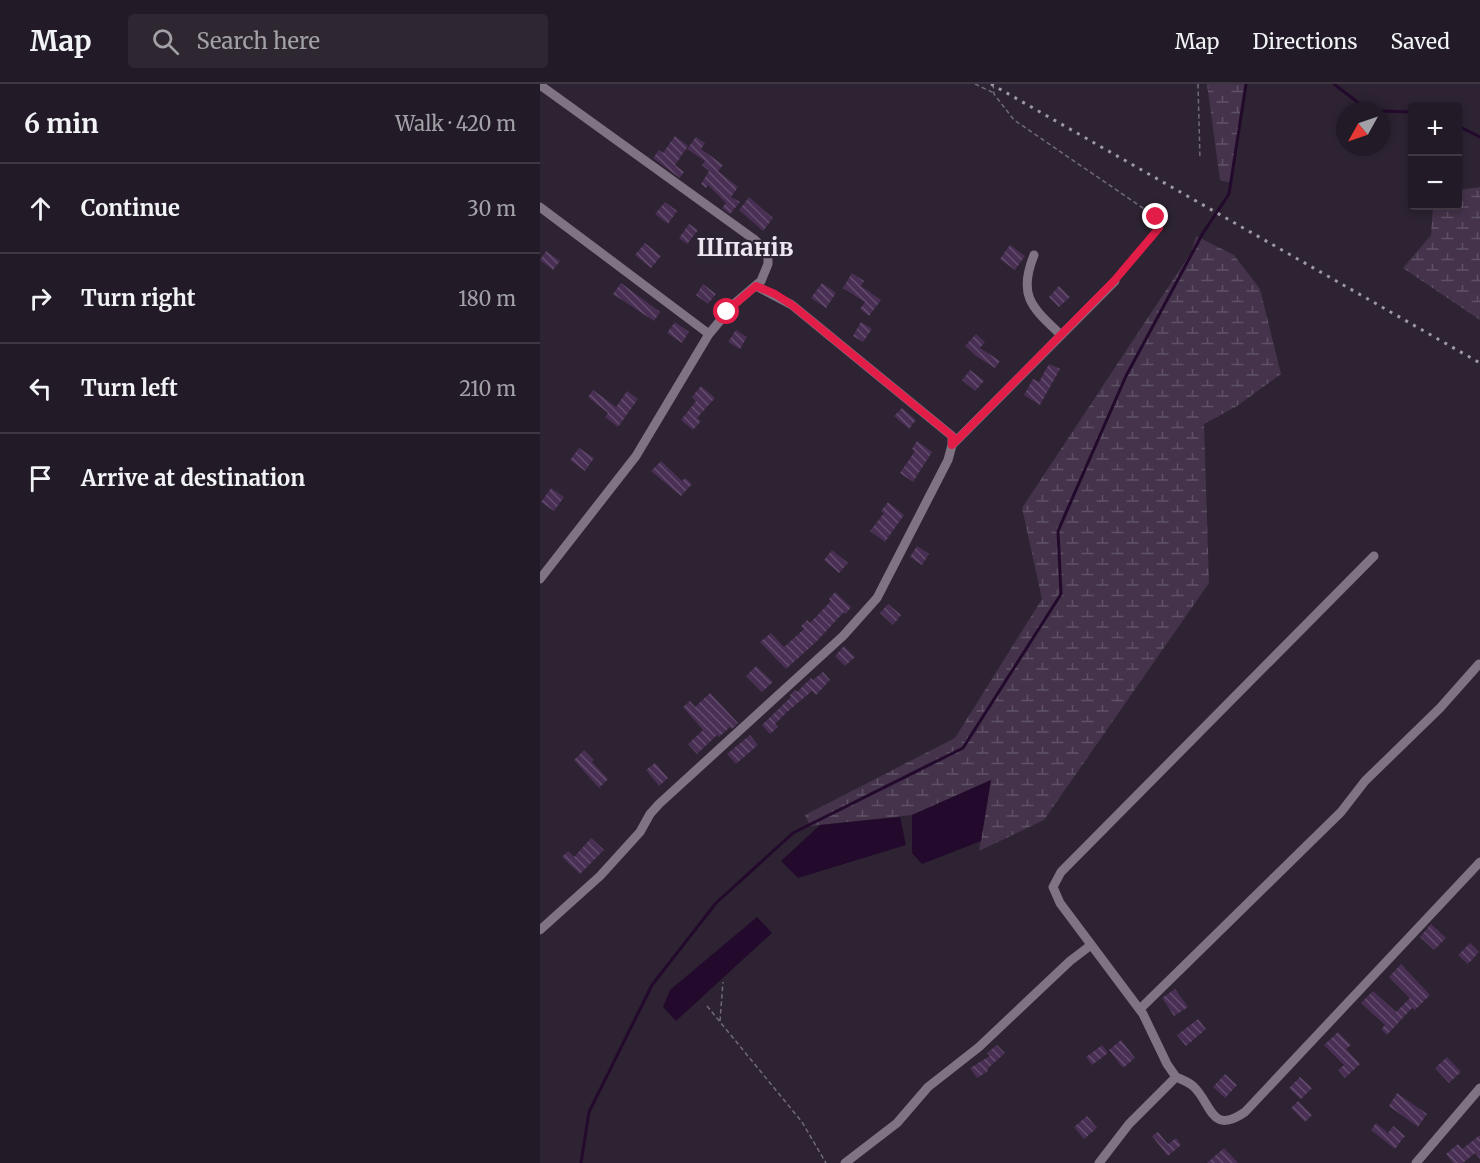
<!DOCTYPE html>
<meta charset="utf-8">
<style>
body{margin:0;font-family:Merriweather,serif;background:#2e2732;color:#f1f3f6}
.controls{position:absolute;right:18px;top:18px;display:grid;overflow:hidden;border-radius:6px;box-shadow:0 3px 9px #0003}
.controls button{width:54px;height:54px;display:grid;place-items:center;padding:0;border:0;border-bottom:2px solid #3f3843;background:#221a26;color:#f1f3f6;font:30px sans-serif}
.compass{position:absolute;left:796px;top:18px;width:54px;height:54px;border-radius:50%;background:#221a26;box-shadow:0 3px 9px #0003;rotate:230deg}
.stop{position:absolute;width:18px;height:18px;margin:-14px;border:4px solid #e11d48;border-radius:50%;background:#fff}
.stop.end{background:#e11d48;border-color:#fff;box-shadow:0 2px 6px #0008}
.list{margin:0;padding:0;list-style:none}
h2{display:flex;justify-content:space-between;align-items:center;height:78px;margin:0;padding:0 24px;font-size:26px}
h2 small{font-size:20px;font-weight:400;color:#a2a1a7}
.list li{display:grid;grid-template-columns:39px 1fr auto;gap:18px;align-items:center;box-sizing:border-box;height:90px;padding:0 24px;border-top:2px solid #3f3843}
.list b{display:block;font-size:22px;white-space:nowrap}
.list em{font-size:20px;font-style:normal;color:#a2a1a7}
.icon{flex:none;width:33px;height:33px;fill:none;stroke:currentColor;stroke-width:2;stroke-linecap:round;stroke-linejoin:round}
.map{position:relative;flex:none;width:940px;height:1079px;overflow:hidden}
header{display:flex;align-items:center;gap:36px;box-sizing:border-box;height:84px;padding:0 30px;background:#221a26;border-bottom:2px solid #3f3843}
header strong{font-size:28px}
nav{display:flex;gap:33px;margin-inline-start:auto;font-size:21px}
.search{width:420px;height:54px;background:#2e2732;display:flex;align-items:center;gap:15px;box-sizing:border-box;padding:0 21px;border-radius:6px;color:#a2a1a7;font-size:22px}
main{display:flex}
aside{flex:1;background:#221a26}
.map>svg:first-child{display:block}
.wetland{fill:url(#wetland-marsh)}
.water{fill:#230a2d}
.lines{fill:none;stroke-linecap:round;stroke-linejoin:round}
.stream{stroke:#230a2d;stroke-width:3}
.building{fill:url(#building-back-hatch)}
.path{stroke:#736a77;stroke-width:1.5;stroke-dasharray:4.5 3;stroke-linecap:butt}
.street{stroke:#7f7384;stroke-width:9}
.rail{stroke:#a098a4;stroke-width:3;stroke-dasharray:3 6;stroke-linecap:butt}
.route{stroke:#e11d48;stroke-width:8}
.labels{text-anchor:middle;stroke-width:4.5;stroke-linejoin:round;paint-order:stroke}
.quarter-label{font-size:24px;font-weight:bold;fill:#eee7f1;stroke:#2d2332}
</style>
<header>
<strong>Map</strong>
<div class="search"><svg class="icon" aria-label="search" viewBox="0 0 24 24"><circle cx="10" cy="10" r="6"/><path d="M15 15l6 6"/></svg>Search here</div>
<nav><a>Map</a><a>Directions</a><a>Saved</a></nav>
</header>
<main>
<aside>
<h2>6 min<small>Walk · 420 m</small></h2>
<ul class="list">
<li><svg class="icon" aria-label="ahead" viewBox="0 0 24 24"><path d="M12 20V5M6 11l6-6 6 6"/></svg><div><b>Continue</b></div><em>30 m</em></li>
<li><svg class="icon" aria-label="right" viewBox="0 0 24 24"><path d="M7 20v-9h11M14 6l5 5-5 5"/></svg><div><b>Turn right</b></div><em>180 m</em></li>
<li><svg class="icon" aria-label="left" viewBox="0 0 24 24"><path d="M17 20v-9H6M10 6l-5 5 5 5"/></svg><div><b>Turn left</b></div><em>210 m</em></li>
<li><svg class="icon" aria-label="arrive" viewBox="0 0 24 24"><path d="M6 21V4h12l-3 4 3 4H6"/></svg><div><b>Arrive at destination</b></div></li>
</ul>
</aside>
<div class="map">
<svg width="940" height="1079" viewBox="0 0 940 1079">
<defs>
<pattern id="wetland-marsh" width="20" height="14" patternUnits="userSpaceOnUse" patternTransform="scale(1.5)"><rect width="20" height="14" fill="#44334b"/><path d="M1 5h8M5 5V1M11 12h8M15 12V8" fill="none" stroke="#5f5165"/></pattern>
<pattern id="building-back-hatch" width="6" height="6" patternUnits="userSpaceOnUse" patternTransform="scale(1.5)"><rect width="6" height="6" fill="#492f54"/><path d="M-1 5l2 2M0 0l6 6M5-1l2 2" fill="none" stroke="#644d6d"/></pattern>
</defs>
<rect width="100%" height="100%" fill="#2d2332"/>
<path class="wetland" d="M667,0H705L691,99L680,96Z
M940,103V236L863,184L891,151L893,122H918V106Z
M656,152L694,171L720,205L741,290L697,322L664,340L669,499L504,736L439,767L451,696L372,731L270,742L265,731L415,654L502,515L482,424L652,167Z"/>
<path class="water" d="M451,696L441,757L382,780L372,769V731Z
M360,733L366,761L258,794L241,777L280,741Z
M217,833L232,849L136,937L123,923L130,906Z"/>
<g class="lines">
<path class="stream" d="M794,0L829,27
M841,27L872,28
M918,42L940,53
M41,1079L49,1028L112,901L176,819L253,749L423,664L521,510L518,447L586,292L663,149L689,110L706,0"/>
</g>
<path class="building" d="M135,52L148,62L135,81L144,88L140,94L113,74L119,66L123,69Z
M156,53L165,59L161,65L183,81L178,87L198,103L191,113L200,118L190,130L182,124L186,119L168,101L166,104L161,100L169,87L162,81L165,77L147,65Z
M209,113L233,134L223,147L199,126Z
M125,118L137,127L128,140L115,130Z
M149,140L158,146L147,160L139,154Z
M105,159L121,172L111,184L95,171Z
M470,161L485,172L475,186L460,175Z
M6,167L20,177L13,186L0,176Z
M312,189L324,197L321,202L341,216L329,232L320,225L325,218L303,204Z
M81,199L120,228L114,237L73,210Z
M282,199L296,209L286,224L271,214Z
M163,200L176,210L168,220L156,211Z
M519,202L530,213L519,223L509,213Z
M135,238L149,248L142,259L127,249Z
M321,238L332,245L323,258L313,252Z
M196,246L207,253L200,265L188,258Z
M436,250L445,258L440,264L460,277L455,284L436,272L425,262Z
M509,280L520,285L500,321L484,311L493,295L499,298Z
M430,286L444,297L435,307L422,296Z
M161,302L175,314L157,334L161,337L153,346L141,336L156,317L152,313Z
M53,306L76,323L87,307L98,315L78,343L65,333L68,329L48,313Z
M362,324L376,336L369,345L354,332Z
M377,357L392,368L373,398L360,389L375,367L372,365Z
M39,364L54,374L45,387L30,376Z
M121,377L142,397L145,394L152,400L141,412L111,387Z
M11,404L24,413L14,427L1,418Z
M348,418L364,431L345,458L330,447L344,429L341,427Z
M377,462L389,470L382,481L370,473Z
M292,466L308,479L299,489L284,476Z
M295,508L311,523L306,530L304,528L276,558L246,585L220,558L231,549L244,563L264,545L261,542L267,536L270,539L291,517L289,515Z
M348,520L361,531L353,541L340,529Z
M304,562L315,573L305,582L295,572Z
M216,582L233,598L222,608L206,592Z
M283,588L290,596L276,611L272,607L247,628L235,640L238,643L230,650L222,641L251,613L250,611L255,606L257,608L271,594L273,596Z
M170,609L198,639L192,645L190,643L179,653L177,651L157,670L148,660L163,646L143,623L150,617L155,623Z
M210,651L218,661L196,680L187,670Z
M44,666L54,676L52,678L68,695L59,704L34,676Z
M115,679L128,694L119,702L106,686Z
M51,754L64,766L40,790L22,773L28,767L34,773Z
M891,840L906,854L894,866L880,853Z
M930,859L939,868L928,880L918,871Z
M861,880L890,911L875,926L872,924L847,951L841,945L845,941L821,919L833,907L856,928L870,914L849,893Z
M635,905L648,923L634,932L622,914Z
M658,935L666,945L646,962L637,951Z
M798,948L811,961L806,965L820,980L805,994L798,986L804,981L784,961Z
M581,956L595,974L583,984L569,966Z
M457,961L465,969L447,985L448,987L437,994L430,984L450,972L447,969Z
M562,961L568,969L552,981L546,973Z
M907,973L921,988L909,999L895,984Z
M685,990L697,1001L685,1014L673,1003Z
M760,993L772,1004L761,1015L749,1004Z
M857,1009L887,1030L878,1043L849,1022Z
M758,1017L772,1031L765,1038L751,1024Z
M547,1032L557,1044L544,1055L534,1043Z
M836,1039L848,1049L853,1042L865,1052L855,1065L831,1046Z
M618,1048L628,1060L636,1054L641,1061L628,1072L612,1052Z
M940,1051V1075L935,1069L923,1079H913L906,1070L918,1060L922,1065Z
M684,1064L698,1079H667Z"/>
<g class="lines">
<path class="path" d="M435,0L454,9
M453,0L454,10L474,36L616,133L619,143L581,190
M658,0L660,75
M167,922L262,1038L286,1079
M180,937L183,898"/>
<path class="street" d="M0,1L215,156L223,164L228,174V180L221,197L194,220L169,250L96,372L0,495
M0,123L169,250
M494,171C477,213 493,224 521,251
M412,361L575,197
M0,846L60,792L100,748L110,730L119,720L303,552L337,514L408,376L412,361V352L252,221L216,202
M600,925L801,728L825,697L900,624L939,580
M636,993C641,995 648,998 653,1002C672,1019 670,1052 705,1028L940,778
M305,1079L357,1039L388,1003L439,963L530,877L551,861
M559,1079L589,1040L636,993L627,980L603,930L520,819L513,803L521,788L834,472
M876,1079L940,1004"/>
<path class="rail" d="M451,0L940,279"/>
</g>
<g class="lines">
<path class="route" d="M187,228L195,220L216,202L235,210L252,221L412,352V361L574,197L619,144L616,133"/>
</g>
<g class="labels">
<g class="quarter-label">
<text x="205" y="172">Шпанів</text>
</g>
</g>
</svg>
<div class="controls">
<button>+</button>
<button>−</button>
</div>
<svg class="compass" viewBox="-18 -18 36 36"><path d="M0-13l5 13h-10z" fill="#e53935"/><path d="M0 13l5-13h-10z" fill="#a2a1a7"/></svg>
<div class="stop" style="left:187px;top:228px"></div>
<div class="stop end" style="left:616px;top:133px"></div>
</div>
</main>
